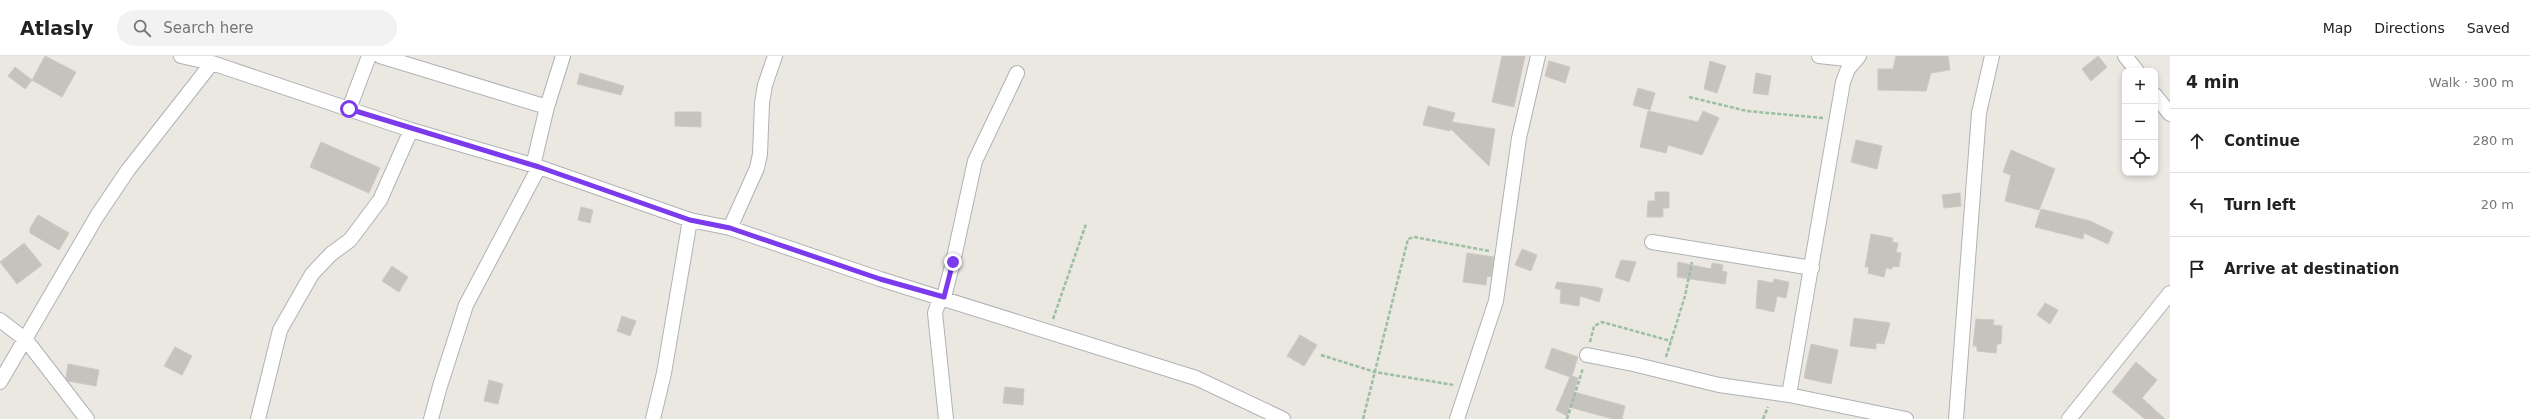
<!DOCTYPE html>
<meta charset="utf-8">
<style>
body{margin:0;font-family:"DejaVu Sans",sans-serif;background:#f2f2f2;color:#222}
.controls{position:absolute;right:12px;top:12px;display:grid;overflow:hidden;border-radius:8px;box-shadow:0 2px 6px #0003}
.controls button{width:36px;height:36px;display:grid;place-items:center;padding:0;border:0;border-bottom:1px solid #e0e0e0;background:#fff;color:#222;font:20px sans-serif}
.stop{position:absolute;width:12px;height:12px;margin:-9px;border:3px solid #7c3aed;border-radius:50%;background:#fff}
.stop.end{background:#7c3aed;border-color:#fff;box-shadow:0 1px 4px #0008}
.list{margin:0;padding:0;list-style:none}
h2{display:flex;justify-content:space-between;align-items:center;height:52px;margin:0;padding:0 16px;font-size:17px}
h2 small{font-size:13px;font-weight:400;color:#767676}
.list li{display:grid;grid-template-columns:26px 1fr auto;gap:12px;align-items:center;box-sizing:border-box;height:64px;padding:0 16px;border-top:1px solid #e0e0e0}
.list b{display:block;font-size:15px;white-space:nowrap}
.list em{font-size:13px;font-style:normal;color:#767676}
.icon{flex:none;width:22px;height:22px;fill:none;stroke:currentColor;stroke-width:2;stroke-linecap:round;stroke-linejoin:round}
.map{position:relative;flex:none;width:2170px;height:363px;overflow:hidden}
header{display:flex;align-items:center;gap:24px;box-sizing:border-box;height:56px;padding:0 20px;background:#fff;border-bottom:1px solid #e0e0e0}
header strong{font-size:19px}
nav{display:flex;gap:22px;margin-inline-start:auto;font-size:14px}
.search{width:280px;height:36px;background:#f2f2f2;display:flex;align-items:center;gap:10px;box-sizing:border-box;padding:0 14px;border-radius:22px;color:#767676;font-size:15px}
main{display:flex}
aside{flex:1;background:#fff}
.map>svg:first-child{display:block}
.building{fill:#c6c3be;stroke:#cec9c0}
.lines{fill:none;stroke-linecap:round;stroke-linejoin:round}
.street-casing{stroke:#afb2b5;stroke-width:16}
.path{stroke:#9abfa1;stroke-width:2.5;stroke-dasharray:4 2;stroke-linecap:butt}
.street{stroke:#fff;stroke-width:14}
.route{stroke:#7c3aed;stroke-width:5}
</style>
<header>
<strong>Atlasly</strong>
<div class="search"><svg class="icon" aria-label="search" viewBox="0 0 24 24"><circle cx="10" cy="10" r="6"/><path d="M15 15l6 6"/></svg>Search here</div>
<nav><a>Map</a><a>Directions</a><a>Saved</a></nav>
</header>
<main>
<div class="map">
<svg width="2170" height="363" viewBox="0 0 2170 363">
<rect width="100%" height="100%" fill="#eae8e1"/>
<path class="building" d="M45,0L76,16L62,41L32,24Z
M1502,0H1525L1514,51L1492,46Z
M1896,0H1948L1950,14L1931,17L1926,35L1878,34V13H1893Z
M2098,0L2107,11L2091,25L2082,13Z
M1549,5L1570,11L1565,27L1545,20Z
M1710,5L1726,10L1717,37L1704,33Z
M15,11L32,24L25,33L8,20Z
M580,17L624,30L621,39L577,28Z
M1756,17L1771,20L1768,39L1753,37Z
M1638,32L1655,37L1650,54L1633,49Z
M1428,50L1455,57L1452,66L1495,73L1489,110L1451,73L1450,75L1423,69Z
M1648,55L1698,66L1703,55L1719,62L1702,99L1668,89L1666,97L1640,91Z
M675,56H701V71L675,70Z
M1856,84L1882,90L1877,113L1851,106Z
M321,86L380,112L369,137L310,111Z
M2011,94L2055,113L2039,154L2005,145L2011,119L2003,116Z
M1655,136H1669V152H1663V161H1647L1648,145H1655Z
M1960,137L1961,150L1944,152L1942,139Z
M581,151L593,154L590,167L578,164Z
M2041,153L2090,165L2113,176L2108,188L2084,177L2083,183L2035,171Z
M38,159L69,177L59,194L30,177V172Z
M1871,178L1893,182L1892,186L1898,187L1896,196L1901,197L1899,211L1893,210L1892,213L1886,212L1884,221L1868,217L1869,211H1865Z
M24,187L42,209L17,228L0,206Z
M1522,193L1537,199L1531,215L1515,209Z
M1467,197L1494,201L1491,221L1487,220L1486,229L1463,226Z
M1621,204L1636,206L1629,226L1615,221Z
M1678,206L1711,213L1712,207L1723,209L1722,215L1727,216L1725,228L1677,221Z
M392,210L408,221L399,236L382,225Z
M1774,223L1789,226L1786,242L1777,240L1774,256L1756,252L1758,224L1773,227Z
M1557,226L1596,231L1603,233L1599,246L1580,240L1579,250L1560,247L1561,234L1555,232Z
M2045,247L2058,254L2050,268L2037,259Z
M622,260L636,265L630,280L617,275Z
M1854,262L1890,267L1884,288L1876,287V293L1850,290Z
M1976,263L1994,264L1993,269L2002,270L2001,288H1997L1996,297L1977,295V290H1973Z
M1300,279L1317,289L1304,310L1287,300Z
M1811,288L1838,294L1831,328L1804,322Z
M175,291L192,300L182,319L164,310Z
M1552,292L1578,301L1572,320L1578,322L1574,336L1625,350L1622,363H1613L1569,351L1567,360L1556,354L1570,321L1545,312Z
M2136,306L2157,324L2142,342L2165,363H2145L2112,336Z
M68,308L99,314L96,330L68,325L66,322Z
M489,324L503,328L498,348L484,345Z
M1005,331L1024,333L1023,349L1003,347Z"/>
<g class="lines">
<defs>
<path id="street" d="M181,0L212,7L411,74L539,111L690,164L730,172L880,223L1196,322L1283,363
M380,0L547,51
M1819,0L1856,4
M2125,0L2137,15
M2155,39L2170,58
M349,53L369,0
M533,110L547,51L563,0
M730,172L757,112L760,98L762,47L765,29L775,0
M1652,186L1812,212
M0,264L26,284L87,363
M1587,299L1633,308L1719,329L1789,339L1906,363
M0,326L97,160L128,114L212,7
M1789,339L1843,26L1848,13L1859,0
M258,363L280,274L312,218L331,198L350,184L380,144L411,74
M431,363L440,330L466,249L539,111
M653,363L664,317L690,164
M946,363L935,257L938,248L944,241L953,206L975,105L1017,17
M1457,363L1496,245L1519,82L1538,0
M1956,363L1979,57L1992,0
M2069,363L2170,237"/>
</defs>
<use href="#street" class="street-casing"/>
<path class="path" d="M1689,41L1747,55L1823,62
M1053,263L1086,168
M1590,286L1594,270L1602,266L1671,285
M1321,299L1375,316L1454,329
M1666,301L1685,240L1692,206
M1363,363L1408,183L1414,181L1489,195
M1567,363L1583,312
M1763,363L1768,351"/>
<use href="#street" class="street"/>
</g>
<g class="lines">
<path class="route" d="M349,53L539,111L690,164L730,172L880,223L944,241L953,206"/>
</g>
</svg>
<div class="controls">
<button>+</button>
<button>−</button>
<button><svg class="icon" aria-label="locate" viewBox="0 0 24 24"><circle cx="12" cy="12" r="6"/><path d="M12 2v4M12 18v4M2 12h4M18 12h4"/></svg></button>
</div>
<div class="stop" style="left:349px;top:53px"></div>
<div class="stop end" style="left:953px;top:206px"></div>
</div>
<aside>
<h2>4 min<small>Walk · 300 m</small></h2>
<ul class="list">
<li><svg class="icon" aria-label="ahead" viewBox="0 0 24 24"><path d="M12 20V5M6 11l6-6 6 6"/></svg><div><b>Continue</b></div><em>280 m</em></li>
<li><svg class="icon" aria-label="left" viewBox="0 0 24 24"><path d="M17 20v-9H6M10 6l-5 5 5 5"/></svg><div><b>Turn left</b></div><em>20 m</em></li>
<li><svg class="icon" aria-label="arrive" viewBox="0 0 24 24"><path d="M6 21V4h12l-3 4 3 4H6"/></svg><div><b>Arrive at destination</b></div></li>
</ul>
</aside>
</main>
